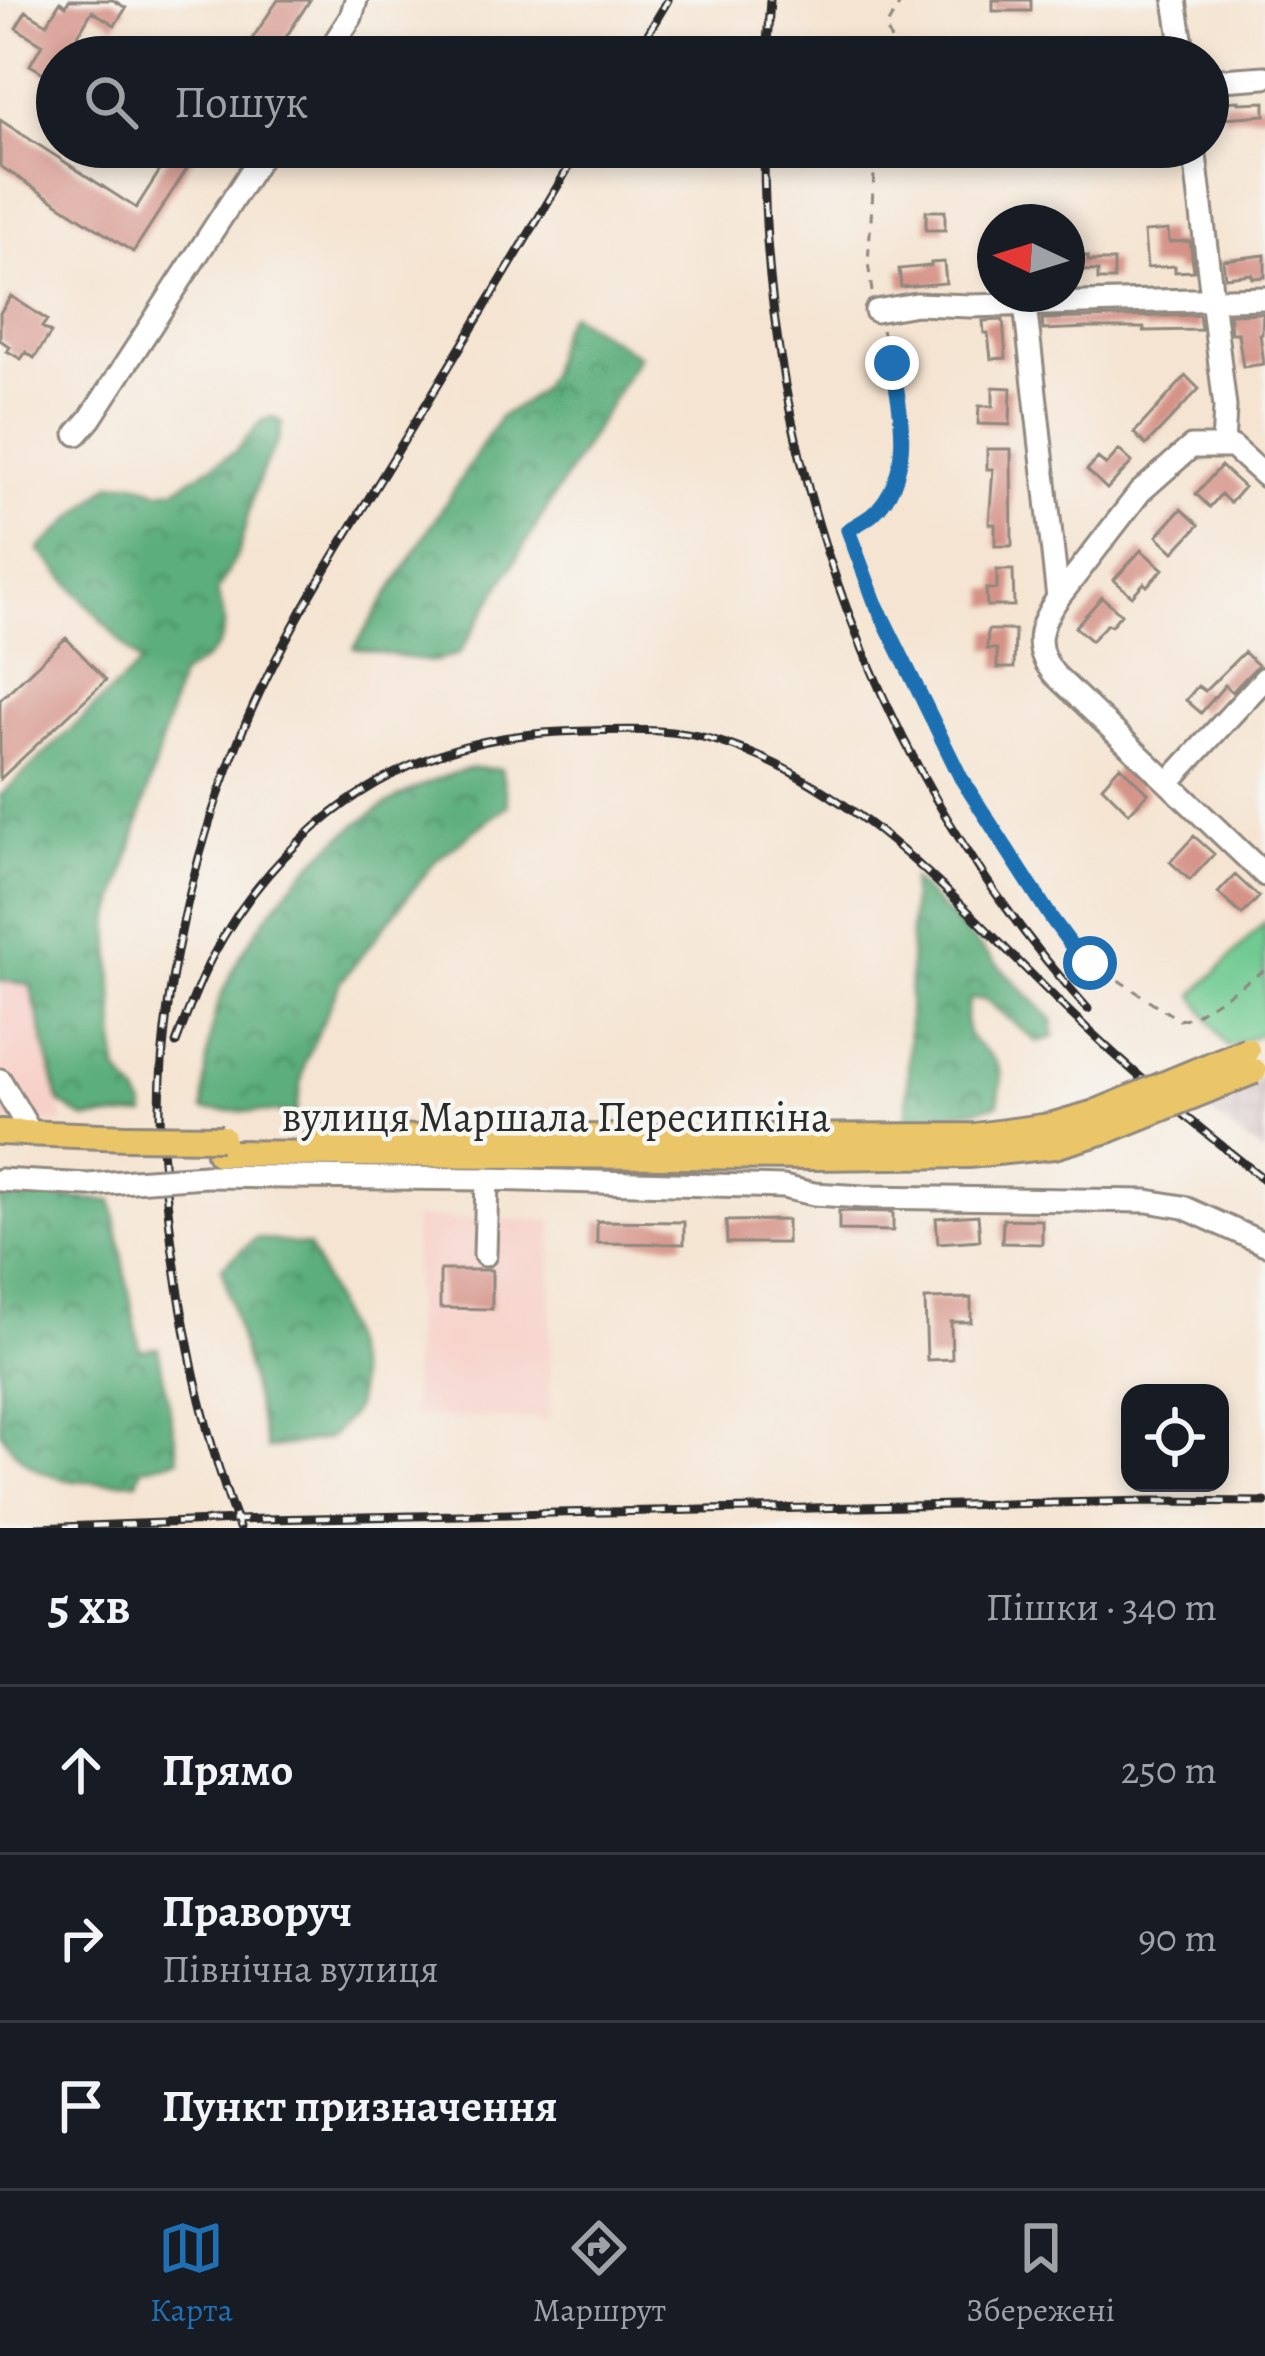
<!DOCTYPE html>
<html lang="uk">
<meta charset="utf-8">
<style>
body{margin:0;font-family:Alegreya,serif;background:#242831;color:#f1f3f6}
.controls{position:absolute;right:36px;bottom:36px;display:grid;overflow:hidden;border-radius:24px;box-shadow:0 6px 18px #0003}
.controls button{width:108px;height:108px;display:grid;place-items:center;padding:0;border:0;border-bottom:3px solid #363941;background:#171b24;color:#f1f3f6;font:60px sans-serif}
.compass{position:absolute;left:977px;top:204px;width:108px;height:108px;border-radius:50%;background:#171b24;box-shadow:0 6px 18px #0003;rotate:274deg}
.stop{position:absolute;width:36px;height:36px;margin:-27px;border:9px solid #1f6fb2;border-radius:50%;background:#fff}
.stop.end{background:#1f6fb2;border-color:#fff;box-shadow:0 3px 12px #0008}
.list{margin:0;padding:0;list-style:none}
h2{display:flex;justify-content:space-between;align-items:center;height:156px;margin:0;padding:0 48px;font-size:51px}
h2 small{font-size:39px;font-weight:400;color:#9ea1a6}
.list li{display:grid;grid-template-columns:78px 1fr auto;gap:36px;align-items:center;box-sizing:border-box;height:168px;padding:0 48px;border-top:3px solid #363941}
.list b{display:block;font-size:45px;white-space:nowrap}
.list p{margin:0;font-size:39px;white-space:nowrap;color:#9ea1a6}
.list em{font-size:39px;font-style:normal;color:#9ea1a6}
.icon{flex:none;width:66px;height:66px;fill:none;stroke:currentColor;stroke-width:2;stroke-linecap:round;stroke-linejoin:round}
.map{position:relative;flex:none;width:1265px;height:1528px;overflow:hidden}
.search{position:absolute;background:#171b24;box-shadow:0 6px 18px #0003;left:36px;right:36px;top:36px;height:132px;display:flex;align-items:center;gap:30px;box-sizing:border-box;padding:0 42px;border-radius:66px;color:#9ea1a6;font-size:45px}
.sheet{height:660px;background:#171b24}
nav{display:flex;justify-content:space-around;align-items:center;box-sizing:border-box;height:168px;border-top:3px solid #363941;background:#171b24;font-size:33px;color:#9ea1a6}
nav a{display:grid;justify-items:center;gap:6px}
nav .on{color:#1f6fb2}
.map>svg:first-child{display:block}
.built{fill:#f7d1c9}
.industrial{fill:url(#industrial-grid)}
.forest{fill:url(#forest-crowns);stroke:#436c53;stroke-width:3}
.park{fill:#6fca91;stroke:#4d7a5e;stroke-width:3}
.building{fill:#d59388}
.lines{fill:none;stroke-linecap:round;stroke-linejoin:round}
.minor-casing{stroke:#90887e;stroke-width:27}
.major-casing{stroke:#90887e;stroke-width:30}
.path{stroke:#90887e;stroke-width:3;stroke-dasharray:9 9;stroke-linecap:butt}
.minor{stroke:#fff;stroke-width:21}
.major{stroke:#ebc669;stroke-width:24}
.rail-casing{stroke:#2b2b2b;stroke-width:9}
.rail{stroke:#f6f6f2;stroke-width:4.5;stroke-dasharray:14;stroke-linecap:butt}
.minor-bridge-casing{stroke:#90887e;stroke-width:27;stroke-linecap:butt}
.major-bridge-casing{stroke:#90887e;stroke-width:30;stroke-linecap:butt}
.minor-bridge{stroke:#fff;stroke-width:21}
.major-bridge{stroke:#ebc669;stroke-width:24}
.route{stroke:#1f6fb2;stroke-width:15}
.labels{text-anchor:middle;stroke-width:9;stroke-linejoin:round;paint-order:stroke}
.street-label{font-size:42px;fill:#2b2b2b;stroke:#f6f6f2}
</style>
<div class="map">
<svg width="1265" height="1528" viewBox="0 0 1265 1528">
<defs>
<pattern id="industrial-grid" width="8" height="8" patternUnits="userSpaceOnUse" patternTransform="scale(3)"><rect width="8" height="8" fill="#d2bfc1"/><path d="M0 4h8M4 0v8" fill="none" stroke="#b4a4a6"/></pattern>
<pattern id="forest-crowns" width="20" height="18" patternUnits="userSpaceOnUse" patternTransform="scale(3)"><rect width="20" height="18" fill="#5bae7b"/><path d="M2 6a3 3 0 1 1 6 0M12 15a3 3 0 1 1 6 0" fill="none" stroke="#4b8e65"/></pattern>
</defs>
<rect width="100%" height="100%" fill="#f6f6f2"/>
<filter id="ink" filterUnits="userSpaceOnUse"><feTurbulence type="fractalNoise" baseFrequency=".00833" numOctaves="2"/><feDisplacementMap in="SourceGraphic" scale="24" xChannelSelector="R" yChannelSelector="G"/><feConvolveMatrix kernelMatrix="1 2 1 2 8 2 1 2 1" color-interpolation-filters="sRGB"/></filter>
<filter id="wash" filterUnits="userSpaceOnUse"><feTurbulence type="fractalNoise" baseFrequency=".004" numOctaves="4" result="noise"/><feDisplacementMap in="SourceGraphic" scale="48" xChannelSelector="R" yChannelSelector="G"/><feGaussianBlur stdDeviation="2.7" result="paint"/><feColorMatrix in="noise" values="0 0 0 0 0 0 0 0 0 0 0 0 0 0 0 0 0 1.4 0 .05"/><feComposite in="paint" operator="in"/></filter>
<g filter="url(#wash)">
<rect width="100%" height="100%" fill="#f5e4d1"/>
<path class="built" d="M0,981L30,983L64,1123L0,1120Z
M415,1218L553,1220L549,1420L412,1417Z"/>
<path class="industrial" d="M1265,1075V1154L1199,1105Z"/>
<path class="forest" d="M571,314L639,356L459,654L432,662L354,648L500,417C514,408 530,401 541,387C558,365 550,337 571,314Z
M273,417L282,423L279,438L264,467L253,496L239,551L217,592C234,639 220,651 180,676L110,924L117,1069C126,1086 144,1095 145,1115L85,1119L59,1102L30,984L0,981V796L140,664L39,549L111,484L134,482L158,491L175,489L236,451L261,421Z
M472,768L501,769L508,805L436,860L340,983L305,1062L296,1113L203,1110C206,1071 207,1028 223,991C269,890 364,795 472,768Z
M912,879L1053,1020L1054,1037L1037,1042L985,999H970C953,1051 994,1041 1001,1075C1002,1084 999,1095 998,1104L977,1110L907,1118Z
M0,1192L112,1201L140,1350L158,1348L179,1459L142,1468L137,1481C82,1484 30,1487 0,1430Z
M256,1238L309,1246C324,1281 370,1373 354,1409C349,1419 337,1430 329,1438L267,1449L222,1267Z"/>
<path class="park" d="M1265,922V1032L1227,1047L1194,995Z"/>
<g id="blocks">
<path class="building" d="M69,0H113L126,8L115,25L92,11L75,40L103,57H57L47,75L30,65L42,44L16,28L26,11L47,24L60,2L66,6Z
M278,0H310L273,57H240Z
M993,0H1031V11H993Z
M1239,101V103L1265,102V115L1223,118L1222,102Z
M0,120L136,208L175,147H201L133,252L0,166Z
M926,211H945V230H926Z
M1168,230L1169,242L1190,241L1194,271L1175,272V266L1147,268L1144,232Z
M1265,255V277L1252,278V274L1225,277L1223,260Z
M1072,256H1088V261H1114V280H1098V271L1071,270Z
M944,262L946,283L901,287L899,269L931,266V263Z
M11,296L47,320L42,327L51,333L34,358L26,352L21,359L7,351L10,347L0,340V313Z
M1263,313L1262,334H1260L1264,364L1243,367L1238,333H1231L1229,314Z
M1199,315L1201,330L1144,331V328H1088L1043,330L1042,319Z
M1003,320L1006,358L991,359L988,333H984L983,321Z
M1186,376L1199,389L1146,445L1134,433Z
M993,387L1011,388L1010,425L978,424L979,406H993Z
M987,449H1011L1012,546H995V524H989L993,469H987Z
M1119,450L1132,462L1107,489L1087,470L1098,458L1106,465Z
M1221,466L1244,487L1230,503L1221,494L1210,507L1196,494Z
M1181,509L1199,525L1174,552L1157,536Z
M1141,550L1163,569L1147,586L1144,583L1132,596L1114,580Z
M997,570H1013L1014,606H987L986,589H997Z
M1102,597L1121,614L1111,626L1107,624L1091,641L1075,627Z
M988,630H1015L1014,668H997V649H987Z
M66,638L106,680L0,779V700Z
M1244,652L1258,665L1232,692L1225,685L1201,713L1186,700L1198,686L1205,691Z
M1120,766L1148,793L1129,813L1102,786Z
M1194,836L1214,854L1190,880L1170,862Z
M1235,875L1259,897L1242,915L1218,893Z
M839,1211L893,1212V1231L839,1230Z
M978,1215L980,1240L938,1243L936,1218Z
M1003,1219L1042,1220V1244L1002,1243Z
M787,1220V1243H727L726,1221Z
M597,1221L684,1222V1244L597,1243Z
M440,1270H492V1309L440,1308Z
M971,1298V1322H951L952,1359L927,1360L925,1299Z"/>
</g>
</g>
<g filter="url(#ink)">
<use href="#blocks" fill-opacity="0" stroke="#90887e" stroke-width="3"/>
<g class="lines">
<defs>
<path id="minor" d="M1175,0L1184,57
M325,57L351,17L356,0
M1208,81L1265,77
M1194,147L1225,407L1223,446
M1025,304L1058,598C1039,624 1031,648 1055,675L1265,875
M876,311L916,304L971,306L1265,298
M77,434L90,419L267,147
M1058,598L1140,492L1191,447H1233L1265,476
M1169,782L1265,678
M0,1080L31,1133
M205,1176L487,1179L783,1187L814,1194L863,1197L1147,1201L1183,1207L1265,1244
M0,1180L89,1185L133,1181
M485,1255L487,1179"/>
<path id="major" d="M0,1132L127,1137
M317,1138L975,1136L1050,1126L1092,1114
M219,1153L815,1157L969,1155L1054,1146L1108,1130"/>
</defs>
<use href="#minor" class="minor-casing"/>
<use href="#major" class="major-casing"/>
<path class="path" d="M897,57L886,27L902,0
M872,292L868,262L876,147
M882,330C899,384 922,470 872,514C865,520 856,525 848,530L875,602L961,778L1052,919L1077,953L1179,1020L1192,1017L1265,970"/>
<use href="#minor" class="minor"/>
<use href="#major" class="major"/>
<defs>
<path id="rail" d="M634,57L668,0
M766,57L770,0
M764,147C763,461 877,775 1088,1009
M176,1043C187,1014 197,986 211,959C257,871 334,795 427,759C478,738 532,732 587,731C630,730 672,728 714,740C849,780 949,893 1046,989C1114,1057 1189,1121 1265,1180
M36,1528L264,1519L1151,1501L1265,1502
M239,1528C200,1424 178,1311 167,1200C164,1170 160,1140 160,1109C161,992 195,847 240,737C279,641 334,555 388,467C453,360 517,254 581,147"/>
</defs>
<use href="#rail" class="rail-casing"/>
<use href="#rail" class="rail"/>
<defs>
<path id="minor-bridge" d="M133,1181L205,1176"/>
<path id="major-bridge" d="M1092,1114L1247,1050
M1108,1130L1254,1071
M127,1137L222,1138"/>
</defs>
<use href="#minor-bridge" class="minor-bridge-casing"/>
<use href="#major-bridge" class="major-bridge-casing"/>
<use href="#minor-bridge" class="minor-bridge"/>
<use href="#major-bridge" class="major-bridge"/>
</g>
</g>
<g class="lines" filter="url(#ink)">
<path class="route" d="M892,363C901,412 915,475 873,514C866,520 856,525 848,530L875,602L961,778L1052,919L1077,953L1090,963"/>
</g>
<g class="labels">
<g class="street-label">
<text x="556" y="1131">вулиця Маршала Пересипкіна</text>
</g>
</g>
</svg>
<div class="controls">
<button><svg class="icon" aria-label="locate" viewBox="0 0 24 24"><circle cx="12" cy="12" r="6"/><path d="M12 2v4M12 18v4M2 12h4M18 12h4"/></svg></button>
</div>
<svg class="compass" viewBox="-18 -18 36 36"><path d="M0-13l5 13h-10z" fill="#e53935"/><path d="M0 13l5-13h-10z" fill="#9ea1a6"/></svg>
<div class="stop" style="left:1090px;top:963px"></div>
<div class="stop end" style="left:892px;top:363px"></div>
<div class="search"><svg class="icon" aria-label="search" viewBox="0 0 24 24"><circle cx="10" cy="10" r="6"/><path d="M15 15l6 6"/></svg>Пошук</div>
</div>
<section class="sheet">
<h2>5 хв<small>Пішки · 340 m</small></h2>
<ul class="list">
<li><svg class="icon" aria-label="ahead" viewBox="0 0 24 24"><path d="M12 20V5M6 11l6-6 6 6"/></svg><div><b>Прямо</b></div><em>250 m</em></li>
<li><svg class="icon" aria-label="right" viewBox="0 0 24 24"><path d="M7 20v-9h11M14 6l5 5-5 5"/></svg><div><b>Праворуч</b><p>Північна вулиця</p></div><em>90 m</em></li>
<li><svg class="icon" aria-label="arrive" viewBox="0 0 24 24"><path d="M6 21V4h12l-3 4 3 4H6"/></svg><div><b>Пункт призначення</b></div></li>
</ul>
</section>
<nav>
<a class="on"><svg class="icon" aria-label="map" viewBox="0 0 24 24"><path d="M3 6l6-2 6 2 6-2v14l-6 2-6-2-6 2zM9 4v14M15 6v14"/></svg>Карта</a>
<a><svg class="icon" aria-label="directions" viewBox="0 0 24 24"><path d="M12 3l9 9-9 9-9-9zM9 14v-3h6M13 9l2 2-2 2"/></svg>Маршрут</a>
<a><svg class="icon" aria-label="saved" viewBox="0 0 24 24"><path d="M7 4h10v16l-5-4-5 4z"/></svg>Збережені</a>
</nav>
